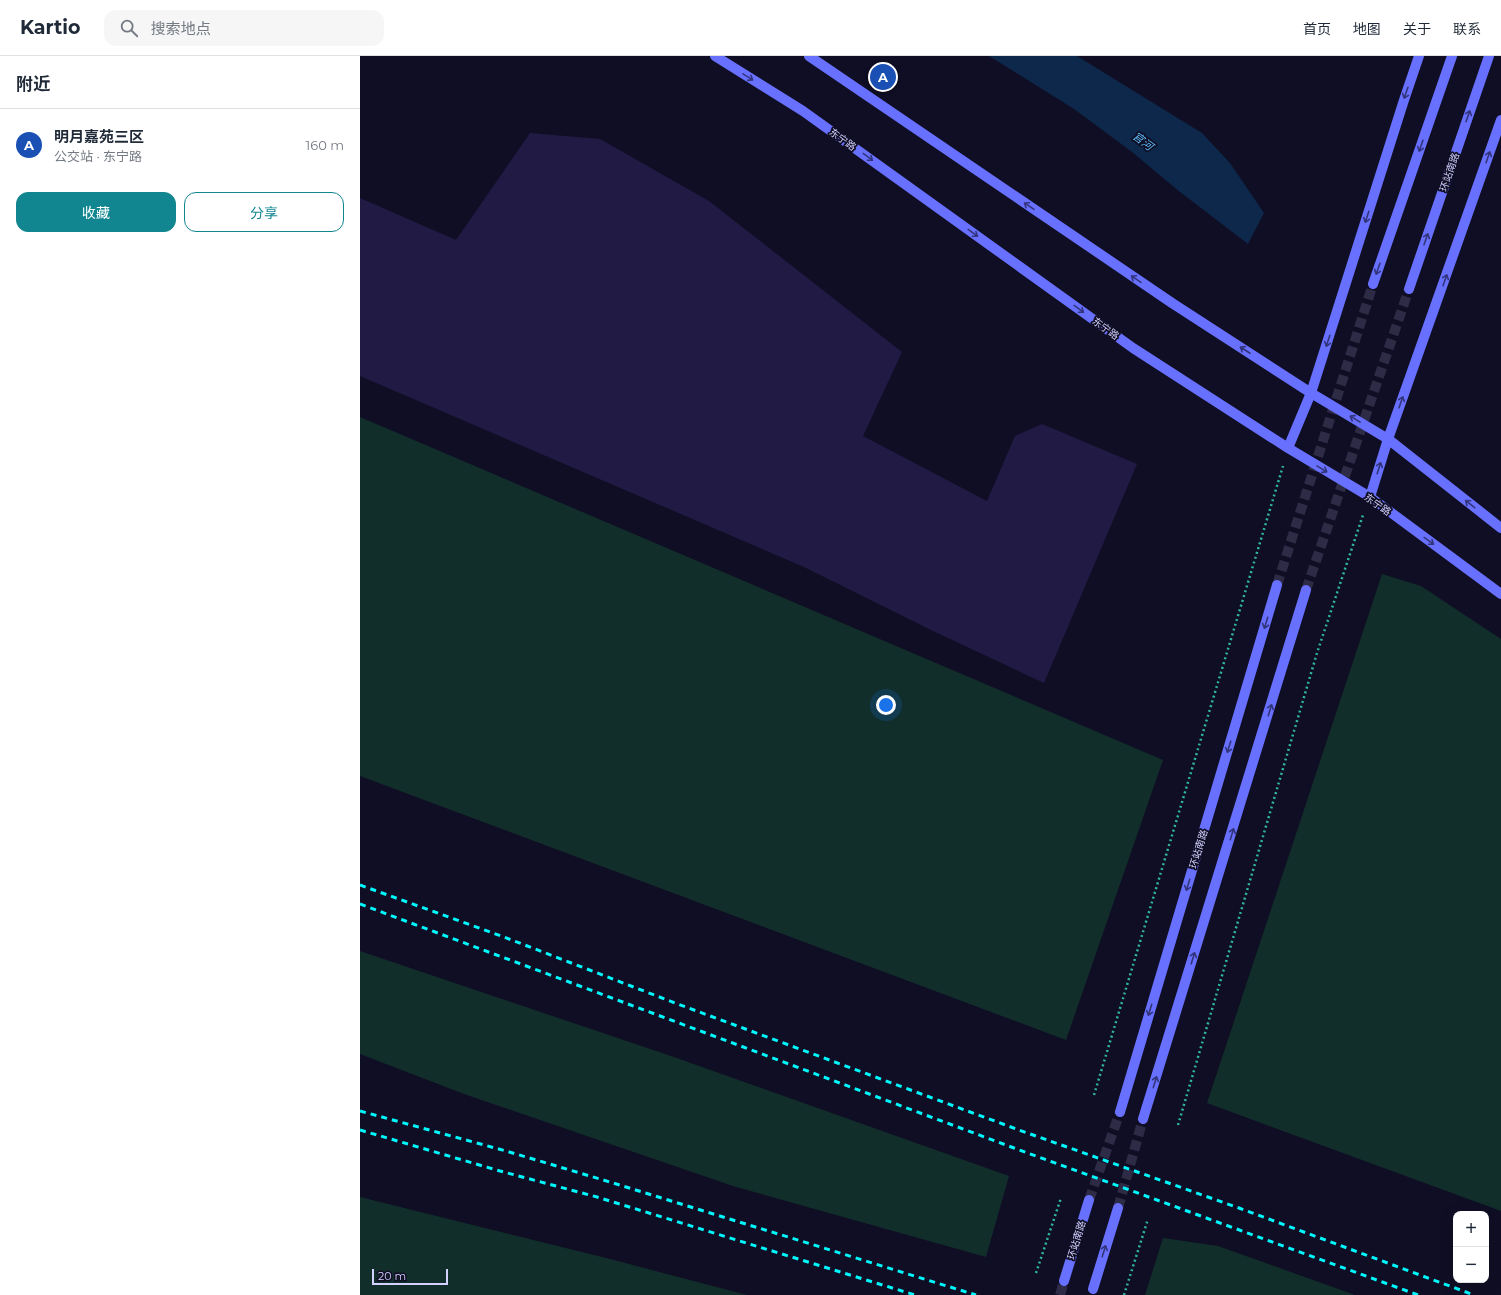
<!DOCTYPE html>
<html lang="zh">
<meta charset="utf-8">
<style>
body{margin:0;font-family:Montserrat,"Noto Sans SC",sans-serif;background:#f6f6f7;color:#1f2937}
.controls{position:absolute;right:12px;bottom:12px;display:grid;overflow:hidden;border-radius:8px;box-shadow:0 4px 16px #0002}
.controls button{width:36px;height:36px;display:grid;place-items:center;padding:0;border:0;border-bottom:1px solid #e0e1e3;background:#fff;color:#1f2937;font:20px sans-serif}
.scale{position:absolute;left:12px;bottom:10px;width:76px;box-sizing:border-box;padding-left:4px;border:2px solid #d3d1ff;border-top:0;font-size:11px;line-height:14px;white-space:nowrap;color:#d3d1ff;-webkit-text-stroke:3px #100e24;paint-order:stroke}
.you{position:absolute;left:526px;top:649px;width:14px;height:14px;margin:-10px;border:3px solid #fff;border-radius:50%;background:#1a73e8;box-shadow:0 0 0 6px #1a73e833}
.badge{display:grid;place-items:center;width:26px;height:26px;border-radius:50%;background:#118690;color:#fff;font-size:13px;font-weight:700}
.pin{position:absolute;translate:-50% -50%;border:2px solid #fff;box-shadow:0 1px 4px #0006}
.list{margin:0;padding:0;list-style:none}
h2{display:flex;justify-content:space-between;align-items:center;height:52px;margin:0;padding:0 16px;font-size:17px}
h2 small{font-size:13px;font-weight:400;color:#747a83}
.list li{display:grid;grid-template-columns:26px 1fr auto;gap:12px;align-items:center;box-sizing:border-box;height:72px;padding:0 16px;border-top:1px solid #e0e1e3}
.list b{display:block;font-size:15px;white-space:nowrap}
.list p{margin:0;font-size:13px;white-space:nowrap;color:#747a83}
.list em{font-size:13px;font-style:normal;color:#747a83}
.actions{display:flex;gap:8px;padding:12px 16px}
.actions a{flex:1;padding:9px 0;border:1px solid #118690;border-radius:12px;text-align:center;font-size:14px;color:#118690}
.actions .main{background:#118690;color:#fff}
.icon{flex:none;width:22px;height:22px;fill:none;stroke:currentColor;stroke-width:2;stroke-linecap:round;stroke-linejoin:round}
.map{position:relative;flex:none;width:1141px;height:1239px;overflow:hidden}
header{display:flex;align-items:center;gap:24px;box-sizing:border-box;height:56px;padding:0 20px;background:#fff;border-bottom:1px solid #e0e1e3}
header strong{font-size:19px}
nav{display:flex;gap:22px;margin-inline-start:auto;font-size:14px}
.search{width:280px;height:36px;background:#f6f6f7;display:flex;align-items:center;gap:10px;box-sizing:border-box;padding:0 14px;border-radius:12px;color:#747a83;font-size:15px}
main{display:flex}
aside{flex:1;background:#fff}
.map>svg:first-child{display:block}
.green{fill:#112e2b}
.water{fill:#0d284a}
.building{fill:#201a45}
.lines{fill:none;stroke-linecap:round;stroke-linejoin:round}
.secondary-tunnel{stroke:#2d2b45;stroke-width:10;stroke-dasharray:10 5;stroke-linecap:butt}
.path{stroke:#2eb6a3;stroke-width:2.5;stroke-dasharray:2 3;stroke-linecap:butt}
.secondary{stroke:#6870ff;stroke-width:10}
.rail{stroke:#00f7fc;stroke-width:3;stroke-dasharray:6 5;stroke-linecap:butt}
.oneway{stroke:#33357c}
.labels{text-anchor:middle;stroke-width:3.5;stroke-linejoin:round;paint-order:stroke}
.street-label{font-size:10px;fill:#d3d1ff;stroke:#100e24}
.water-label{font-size:11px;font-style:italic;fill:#5fc2ff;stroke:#100e24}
</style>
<header>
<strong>Kartio</strong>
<div class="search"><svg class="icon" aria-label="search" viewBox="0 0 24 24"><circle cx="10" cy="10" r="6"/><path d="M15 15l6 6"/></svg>搜索地点</div>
<nav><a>首页</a><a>地图</a><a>关于</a><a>联系</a></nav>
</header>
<main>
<aside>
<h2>附近<small></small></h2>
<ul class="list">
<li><span class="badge" style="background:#1a4fb4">A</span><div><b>明月嘉苑三区</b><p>公交站 · 东宁路</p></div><em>160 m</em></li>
</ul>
<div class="actions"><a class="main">收藏</a><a>分享</a></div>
</aside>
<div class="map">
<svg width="1141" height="1239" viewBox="0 0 1141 1239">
<rect width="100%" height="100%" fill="#100e24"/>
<path class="green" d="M0,361L803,704L706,984L0,720Z
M1022,518L1061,530L1141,583V1155L847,1047Z
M0,895L311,1000L649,1120L626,1201L373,1130L104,1038L0,998Z
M0,1141L246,1202L387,1239H0Z
M803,1182L858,1190L995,1239H785Z"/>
<path class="water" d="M629,0H717L842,77L870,107L904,157L888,188L820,136L772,96L714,53Z"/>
<path class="building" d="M170,77L240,83L349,145L542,296L503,380L627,445L655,380L682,368L777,408L684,627L573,575L444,511L0,320V142L96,184Z"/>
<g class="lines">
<path class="secondary-tunnel" d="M917,529L1013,228
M946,534L1049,233
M729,1144L760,1056
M758,1152L783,1063
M700,1239L704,1225"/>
<path class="path" d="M734,1039L923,410
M818,1069L957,597L1003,459
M676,1217L701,1142
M764,1239L788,1163"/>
<path class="secondary" d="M355,0L443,55L773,292L928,392L1010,441L1141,538
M449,0L812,247L951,337L1028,383L1141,472
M1013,228L1092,0
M1049,233L1129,0
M928,392L951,337L1044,44L1059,0
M1010,441L1028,383L1141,64
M760,1056L917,529
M783,1063L946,534
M704,1225L729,1144
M733,1233L758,1152"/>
<path class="rail" d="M0,829L144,881L315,947L659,1074L879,1152L1114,1239
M0,848L654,1092L1058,1239
M0,1055L146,1095L240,1123L616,1239
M0,1074L140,1115L237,1141L555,1239"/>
</g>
<defs><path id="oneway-shaft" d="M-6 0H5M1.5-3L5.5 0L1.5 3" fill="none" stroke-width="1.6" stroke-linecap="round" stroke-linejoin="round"/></defs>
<g class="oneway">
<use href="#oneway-shaft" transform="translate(388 21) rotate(32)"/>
<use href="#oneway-shaft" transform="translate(1046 37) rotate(109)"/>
<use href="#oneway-shaft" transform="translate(1108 60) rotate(-71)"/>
<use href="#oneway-shaft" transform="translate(1061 90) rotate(109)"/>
<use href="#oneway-shaft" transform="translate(508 101) rotate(36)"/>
<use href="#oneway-shaft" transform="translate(1128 101) rotate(-71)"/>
<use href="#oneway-shaft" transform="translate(669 150) rotate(-146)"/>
<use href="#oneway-shaft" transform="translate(1007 161) rotate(108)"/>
<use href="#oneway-shaft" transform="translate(613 177) rotate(36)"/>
<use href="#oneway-shaft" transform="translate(1066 183) rotate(-71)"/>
<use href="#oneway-shaft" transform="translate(1018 213) rotate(109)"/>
<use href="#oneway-shaft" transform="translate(776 223) rotate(-146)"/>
<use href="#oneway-shaft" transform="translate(1085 224) rotate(-71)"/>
<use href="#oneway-shaft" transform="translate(719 253) rotate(36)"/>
<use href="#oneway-shaft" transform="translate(968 285) rotate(108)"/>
<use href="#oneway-shaft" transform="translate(885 294) rotate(-147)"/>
<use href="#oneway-shaft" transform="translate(1041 346) rotate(-71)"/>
<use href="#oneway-shaft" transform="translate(995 363) rotate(-149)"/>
<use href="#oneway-shaft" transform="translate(1019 412) rotate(-72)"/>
<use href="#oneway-shaft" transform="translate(962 413) rotate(31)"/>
<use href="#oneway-shaft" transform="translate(1110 448) rotate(-142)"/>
<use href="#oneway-shaft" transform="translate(1069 485) rotate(36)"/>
<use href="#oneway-shaft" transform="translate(906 567) rotate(107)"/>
<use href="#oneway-shaft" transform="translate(910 654) rotate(-73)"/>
<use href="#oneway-shaft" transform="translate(869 691) rotate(107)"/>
<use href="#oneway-shaft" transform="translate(872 778) rotate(-73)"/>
<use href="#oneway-shaft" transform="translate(828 829) rotate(107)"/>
<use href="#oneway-shaft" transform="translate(833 902) rotate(-73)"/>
<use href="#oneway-shaft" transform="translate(790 954) rotate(107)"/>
<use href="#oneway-shaft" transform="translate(795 1026) rotate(-73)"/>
<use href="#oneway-shaft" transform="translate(744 1195) rotate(-73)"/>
</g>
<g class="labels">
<g class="street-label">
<text transform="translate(483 83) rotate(36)" y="4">东宁路</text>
<text transform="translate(1089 116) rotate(-71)" y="4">环站南路</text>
<text transform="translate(746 272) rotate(36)" y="4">东宁路</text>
<text transform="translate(1018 448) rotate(35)" y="4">东宁路</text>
<text transform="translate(838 793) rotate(-73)" y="4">环站南路</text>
<text transform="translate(716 1184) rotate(-73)" y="4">环站南路</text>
</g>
<g class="water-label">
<text transform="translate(783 85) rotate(37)" y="4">官河</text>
</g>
</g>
</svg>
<div class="controls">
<button>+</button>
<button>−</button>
</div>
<div class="scale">20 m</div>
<div class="you"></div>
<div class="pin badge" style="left:523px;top:21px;background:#1a4fb4">A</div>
</div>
</main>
